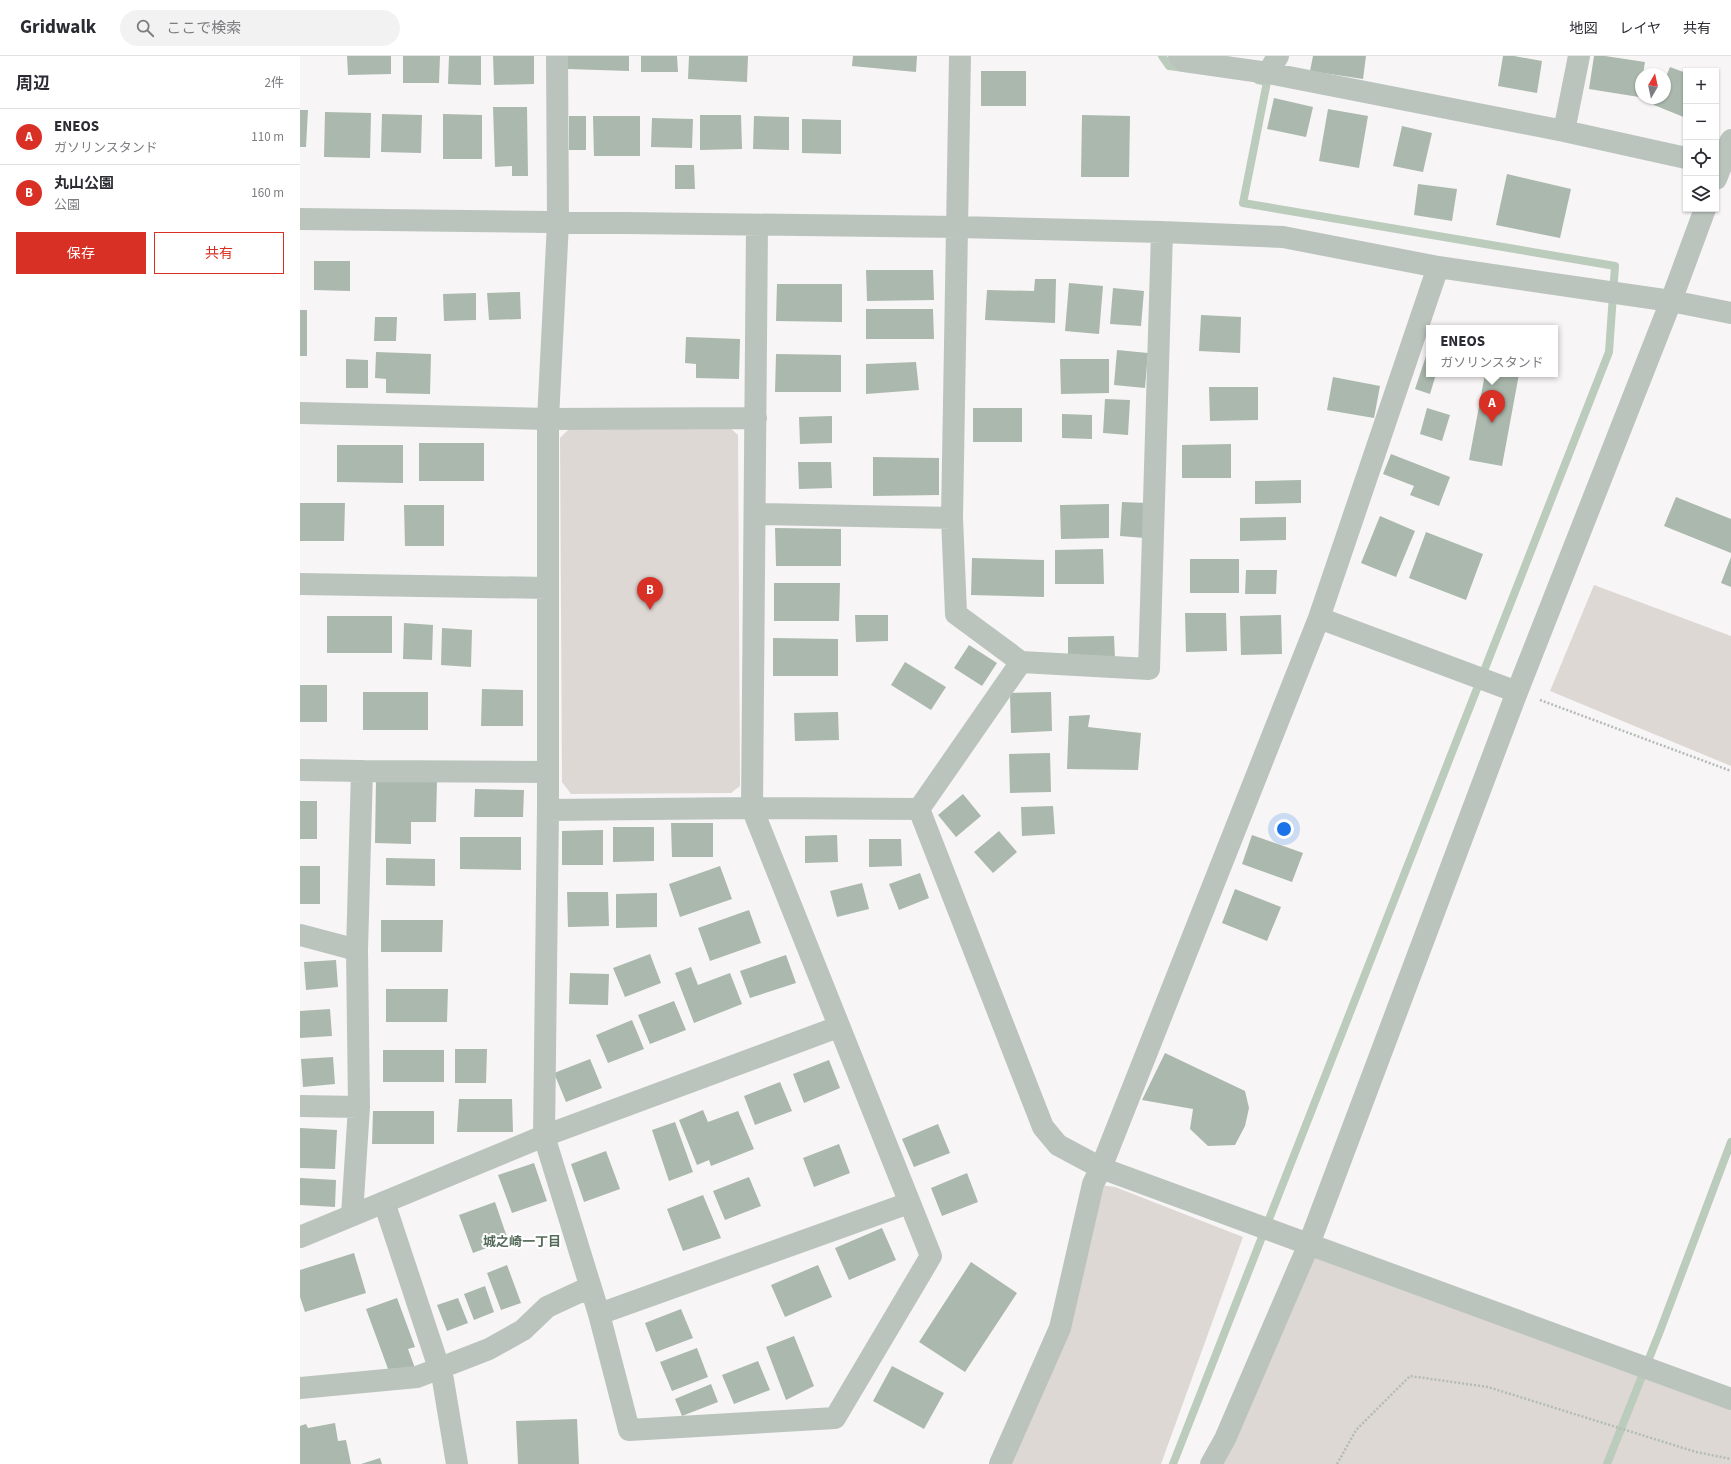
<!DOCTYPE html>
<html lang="ja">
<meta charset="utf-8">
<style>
body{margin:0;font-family:"Source Sans 3","Noto Sans JP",sans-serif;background:#f2f2f3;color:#2b2b33}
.controls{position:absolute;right:12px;top:12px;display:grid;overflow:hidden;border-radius:0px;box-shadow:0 1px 3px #0004}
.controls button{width:36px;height:36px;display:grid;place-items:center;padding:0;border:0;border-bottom:1px solid #e1e1e2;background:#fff;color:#2b2b33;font:20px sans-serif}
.compass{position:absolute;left:1335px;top:12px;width:36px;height:36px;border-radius:50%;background:#fff;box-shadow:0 1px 3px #0004;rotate:9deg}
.you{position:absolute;left:984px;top:773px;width:14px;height:14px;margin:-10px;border:3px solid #fff;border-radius:50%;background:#1a73e8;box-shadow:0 0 0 6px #1a73e833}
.badge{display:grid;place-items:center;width:26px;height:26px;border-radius:50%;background:#d93025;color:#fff;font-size:13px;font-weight:700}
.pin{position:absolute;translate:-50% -33px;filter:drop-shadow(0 1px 2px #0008)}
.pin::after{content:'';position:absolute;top:21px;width:14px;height:12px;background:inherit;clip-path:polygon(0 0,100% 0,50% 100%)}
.popup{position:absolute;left:1126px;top:269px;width:132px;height:52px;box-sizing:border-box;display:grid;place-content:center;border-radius:0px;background:#fff;filter:drop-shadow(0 1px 3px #0005);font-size:13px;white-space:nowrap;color:#7c7c81}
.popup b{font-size:15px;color:#2b2b33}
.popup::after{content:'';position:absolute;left:50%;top:100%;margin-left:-8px;border:8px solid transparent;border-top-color:#fff}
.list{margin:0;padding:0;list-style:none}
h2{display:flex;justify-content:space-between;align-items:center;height:52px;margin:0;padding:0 16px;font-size:17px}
h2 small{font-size:13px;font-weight:400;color:#7c7c81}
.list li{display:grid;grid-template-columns:26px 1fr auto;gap:12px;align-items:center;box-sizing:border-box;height:56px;padding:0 16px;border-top:1px solid #e1e1e2}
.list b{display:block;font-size:15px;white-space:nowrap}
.list p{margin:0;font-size:13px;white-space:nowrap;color:#7c7c81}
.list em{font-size:13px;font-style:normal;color:#7c7c81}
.actions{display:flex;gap:8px;padding:12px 16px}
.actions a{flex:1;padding:9px 0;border:1px solid #d93025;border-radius:0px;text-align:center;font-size:14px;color:#d93025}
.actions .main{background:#d93025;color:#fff}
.icon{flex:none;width:22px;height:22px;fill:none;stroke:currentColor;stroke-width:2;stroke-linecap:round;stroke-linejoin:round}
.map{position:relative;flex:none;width:1431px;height:1408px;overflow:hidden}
header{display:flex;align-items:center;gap:24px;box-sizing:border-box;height:56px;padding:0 20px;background:#fff;border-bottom:1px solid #e1e1e2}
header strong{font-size:19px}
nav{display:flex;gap:22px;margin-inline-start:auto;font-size:14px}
.search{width:280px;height:36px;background:#f2f2f3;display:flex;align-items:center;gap:10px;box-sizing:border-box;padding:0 14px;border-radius:22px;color:#7c7c81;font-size:15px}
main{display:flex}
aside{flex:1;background:#fff}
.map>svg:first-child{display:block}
.green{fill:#ddd8d4}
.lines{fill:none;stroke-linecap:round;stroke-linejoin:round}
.stream{stroke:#bbcbbc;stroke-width:8}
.building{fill:#aab8ad}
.path{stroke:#b3bbb5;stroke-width:2.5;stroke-dasharray:2 2;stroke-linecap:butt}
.minor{stroke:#bac4bd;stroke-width:22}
.labels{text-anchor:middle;stroke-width:4;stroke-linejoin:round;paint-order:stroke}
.neighbourhood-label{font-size:13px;font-weight:bold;fill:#556b5a;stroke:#fff}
</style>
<header>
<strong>Gridwalk</strong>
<div class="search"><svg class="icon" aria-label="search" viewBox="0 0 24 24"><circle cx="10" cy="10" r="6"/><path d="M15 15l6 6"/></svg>ここで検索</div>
<nav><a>地図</a><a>レイヤ</a><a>共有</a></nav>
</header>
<main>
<aside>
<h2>周辺<small>2件</small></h2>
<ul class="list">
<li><span class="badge">A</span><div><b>ENEOS</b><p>ガソリンスタンド</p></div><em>110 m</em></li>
<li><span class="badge">B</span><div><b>丸山公園</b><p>公園</p></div><em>160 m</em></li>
</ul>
<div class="actions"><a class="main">保存</a><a>共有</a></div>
</aside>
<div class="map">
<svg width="1431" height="1408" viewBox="0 0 1431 1408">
<rect width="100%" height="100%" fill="#f8f5f6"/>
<path class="green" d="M428,370L438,379L440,730L431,737L271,738L262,726L260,382L271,371Z
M1294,529L1431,580V710L1250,635Z
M793,1128L815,1131L943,1181L861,1408H694L729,1343Z
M1009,1188L1431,1344V1408H920Z"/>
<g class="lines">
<path class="stream" d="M862,0L869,10L884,12
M873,1408L1309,296L1315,210L943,147L967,26L958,24
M1307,1408L1360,1275L1431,1086"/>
</g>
<path class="building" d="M47,0H91V18L48,19Z
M103,0H140L139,27H103Z
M149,0H181V29L148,28Z
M193,0H234V28L194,29Z
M268,0H329V15L268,13Z
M341,0H377L378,16H341Z
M389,0H448L447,26L388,23Z
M553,0H617L616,16L552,10Z
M1013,0H1066L1063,23L1010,15Z
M1203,0H1214L1242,5L1237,37L1198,30Z
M1294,0H1305L1345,6L1343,18H1341L1339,41L1289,33Z
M1370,11L1386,17V62L1354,49L1357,42H1365V23Z
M681,15H726V50H681Z
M974,42L1013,51L1006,81L967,73Z
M193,51H227L228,120H212V110L195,111Z
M1028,53L1068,60L1059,112L1019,105Z
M0,54H8L6,91H0Z
M25,56L71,57L70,102L24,101Z
M82,58L122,59L121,97L81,96Z
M143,58L182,59V103H143Z
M400,59H441L442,93L400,94Z
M782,59L830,60L829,121H781Z
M269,60H286V94H269Z
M293,60H340V100H294Z
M454,60L489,61V94L453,93Z
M352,62L393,63L392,92L351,91Z
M502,63L541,64V98L502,97Z
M1102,70L1132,77L1123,116L1093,110Z
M375,109H394L395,133H375Z
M1207,118L1271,133L1260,182L1196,169Z
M1118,128L1157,133L1152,165L1114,159Z
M14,205H50V235L14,234Z
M566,214H633L634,244L567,245Z
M735,223H756L755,267L685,264L687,234L734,235Z
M769,227L803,230L799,278L765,275Z
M477,228H542V266L476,265Z
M813,232L844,235L841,270L810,268Z
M220,236L221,263L189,264L187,237Z
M176,237V264L144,265L143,238Z
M566,253H633L634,283H566Z
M0,254H7V300H0Z
M901,259L941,261L940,297L899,295Z
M75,261H97L96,285H74Z
M386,281L440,283L439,323L396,322V308L385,307Z
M817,294L848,297L845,332L814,329Z
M1128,294H1129V318H1136L1130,338L1115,333Z
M76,296L131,298L130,338L86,337V323L75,322Z
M476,298L541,299V336H475Z
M46,303L68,304V332H46Z
M760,303H809V337L761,338Z
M616,306L619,334L566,338V308Z
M1185,318H1219L1202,410L1169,404Z
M1033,321L1080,330L1074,362L1027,354Z
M909,331H958V364L910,365Z
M805,343L830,344L828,379L803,377Z
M673,352H722V386H673Z
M1127,352L1150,359L1142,385L1120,378Z
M762,358L792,359V383L762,382Z
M532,360V387L500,388L499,361Z
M119,387H184V425H119Z
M931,388V422H882V389Z
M37,389H103V427L37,426Z
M1091,398L1150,421L1139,450L1110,439L1114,430L1083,418Z
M573,401L639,402V439L573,440Z
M498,406H531L532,432L499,433Z
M1001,424V447L955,448V425Z
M1376,441L1431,463V497L1364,470Z
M822,446L847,447L845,482L820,480Z
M0,447H45L44,485H0Z
M809,448V482L761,483L760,449Z
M104,449H144V490H105Z
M1080,460L1115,475L1096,521L1061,507Z
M986,461V484L940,485V462Z
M475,472L541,473V510H476Z
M1126,476L1183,498L1166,544L1109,522Z
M803,493L804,528H755V494Z
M1431,501V531L1421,527Z
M672,502L744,504V541L671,539Z
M890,503H939V537H890Z
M946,514H977L976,538H945Z
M474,527H540L539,565H474Z
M885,557H926L927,595L886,596Z
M555,559H588V585L556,586Z
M981,559L982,598L941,599L940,560Z
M27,560H92V597H27Z
M104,567L133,569L132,604L103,603Z
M142,572L172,574L171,611L141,609Z
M814,580L815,603L768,604V581Z
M473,582L538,583V620H473Z
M669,589L697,607L682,630L654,612Z
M605,606L646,631L631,654L591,629Z
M0,629H27V666H0Z
M182,633L223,634V670H181Z
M63,636H128V674H63Z
M751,636L752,675L711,677L710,637Z
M538,656L539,684L495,685L494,657Z
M790,659L788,671L841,677L838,714L767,713L769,660Z
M750,697L751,736L710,737L709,698Z
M76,723L137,724L136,766H111V788L75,787Z
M175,733L224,734L223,761H174Z
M663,738L681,760L656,781L638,759Z
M0,745H17V783H0Z
M753,750L755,778L722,780L721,751Z
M371,767H413V801H372Z
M313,771H354V805L313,806Z
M303,774V809H262V775Z
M699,775L717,796L693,817L674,796Z
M537,779L538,806L505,807V780Z
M952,779L1003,797L992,826L942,808Z
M160,781H221V814L160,813Z
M569,783H601L602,810L569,811Z
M86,802L135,803V830L86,829Z
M0,810H20V848H0Z
M420,810L432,843L380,861L369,828Z
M620,817L629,842L599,854L589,828Z
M562,827L569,853L537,861L530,835Z
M935,833L981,851L967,885L922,867Z
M267,836H308L309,870L268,871Z
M357,837V871L316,872V838Z
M449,854L461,887L410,905L398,872Z
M81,864H143L142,896H81Z
M350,898L361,927L325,941L313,912Z
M486,899L496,927L450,942L440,915Z
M36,904L38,931L6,934L4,906Z
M391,911L398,929L430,917L442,948L394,967L375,917Z
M270,917L309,918L308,949L269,948Z
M86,933H148L147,966H86Z
M374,945L386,974L350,988L338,959Z
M30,953L32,980L0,982V955Z
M332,964L344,993L308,1007L296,979Z
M155,993H187L186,1027H155Z
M83,994H144V1026H83Z
M865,997L945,1035L949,1052L945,1070L935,1089L908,1090L890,1073L893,1053L842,1044Z
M33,1001L35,1028L3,1031L1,1003Z
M290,1003L302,1032L266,1046L254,1017Z
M529,1004L540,1032L504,1047L493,1018Z
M480,1026L492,1055L455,1069L444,1040Z
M159,1043H212L213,1076H157Z
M403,1054L408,1066L438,1055L454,1093L411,1110L409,1104L397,1109L379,1064Z
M73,1055H134V1088H72Z
M375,1066L393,1116L369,1125L352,1074Z
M638,1068L650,1097L614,1111L602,1083Z
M0,1072L37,1074L35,1113L0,1112Z
M539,1088L550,1117L514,1131L503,1102Z
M306,1095L320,1133L284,1146L271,1108Z
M234,1107L247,1145L212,1157L198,1119Z
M667,1117L678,1146L642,1160L631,1132Z
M449,1121L461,1150L425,1164L413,1135Z
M0,1122L36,1124L35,1151L0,1149Z
M403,1139L421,1182L383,1195L367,1153Z
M195,1146L208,1184L173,1197L159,1159Z
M582,1172L596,1204L549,1224L535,1192Z
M54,1197L66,1237L5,1256L0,1241V1214Z
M671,1206L717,1237L665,1316L619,1286Z
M207,1209L221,1247L201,1254L187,1217Z
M518,1209L532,1241L485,1261L471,1229Z
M185,1230L194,1256L174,1264L164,1238Z
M97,1242L115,1291L108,1293L115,1312L91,1321L66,1253Z
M158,1242L168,1267L147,1275L137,1249Z
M381,1253L393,1282L356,1296L345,1267Z
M494,1280L514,1330L486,1344L466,1291Z
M397,1292L408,1321L372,1335L360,1306Z
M458,1305L470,1334L434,1348L422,1319Z
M592,1310L644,1337L624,1373L573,1345Z
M411,1328L418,1346L382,1360L375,1343Z
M277,1363L279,1408H218L216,1365Z
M35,1367L38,1385L46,1384L51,1408H0V1370L6,1368L8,1372Z
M80,1402L82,1408H61Z"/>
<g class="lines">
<path class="path" d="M1240,644L1431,715
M1037,1408L1056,1374L1110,1320L1188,1331L1396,1396L1431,1403"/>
<path class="minor" d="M257,0L258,167L248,363V754L244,1080L299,1258L329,1374L535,1362L631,1200L452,752L457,169
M660,0L652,462L656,558L721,606L849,613L862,176
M879,0L884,5L968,17
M978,0L968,17L1264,75L1386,102
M1264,75L1279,0
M1416,123L1431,84
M0,163L658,171L862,176L983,181L1138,211L1371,245L1431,257
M0,357L248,363L456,362
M456,458L652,462
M0,528L247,532
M1019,562L1217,636
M0,714L62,715L57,894L59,1051L52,1159
M62,715L248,716
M619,753L743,1071L758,1089L801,1112L1431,1343
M619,753L721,606
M248,754L452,752L619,753
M0,879L57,894
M0,1050L59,1051
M84,1146L143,1324L157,1408
M0,1181L244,1080L538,971
M299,1258L609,1147
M0,1332L117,1321L189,1293L223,1274L247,1251L290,1231
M700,1408L760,1272L793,1128L801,1112L1019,562L1138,211
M911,1408L925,1383L1009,1188L1217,636L1371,245L1405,153"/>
</g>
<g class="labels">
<g class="neighbourhood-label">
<text x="222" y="1190">城之崎一丁目</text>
</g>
</g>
</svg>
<div class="controls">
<button>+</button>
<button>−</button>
<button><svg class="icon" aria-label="locate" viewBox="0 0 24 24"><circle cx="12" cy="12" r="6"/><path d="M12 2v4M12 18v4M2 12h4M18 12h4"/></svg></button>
<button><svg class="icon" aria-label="layers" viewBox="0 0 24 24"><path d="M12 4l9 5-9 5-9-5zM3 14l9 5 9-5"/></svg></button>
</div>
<svg class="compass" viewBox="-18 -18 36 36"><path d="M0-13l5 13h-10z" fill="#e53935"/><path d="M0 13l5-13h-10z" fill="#7c7c81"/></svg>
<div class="you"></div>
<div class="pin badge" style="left:1192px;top:367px">A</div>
<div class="popup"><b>ENEOS</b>ガソリンスタンド</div>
<div class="pin badge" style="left:350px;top:554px">B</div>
</div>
</main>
